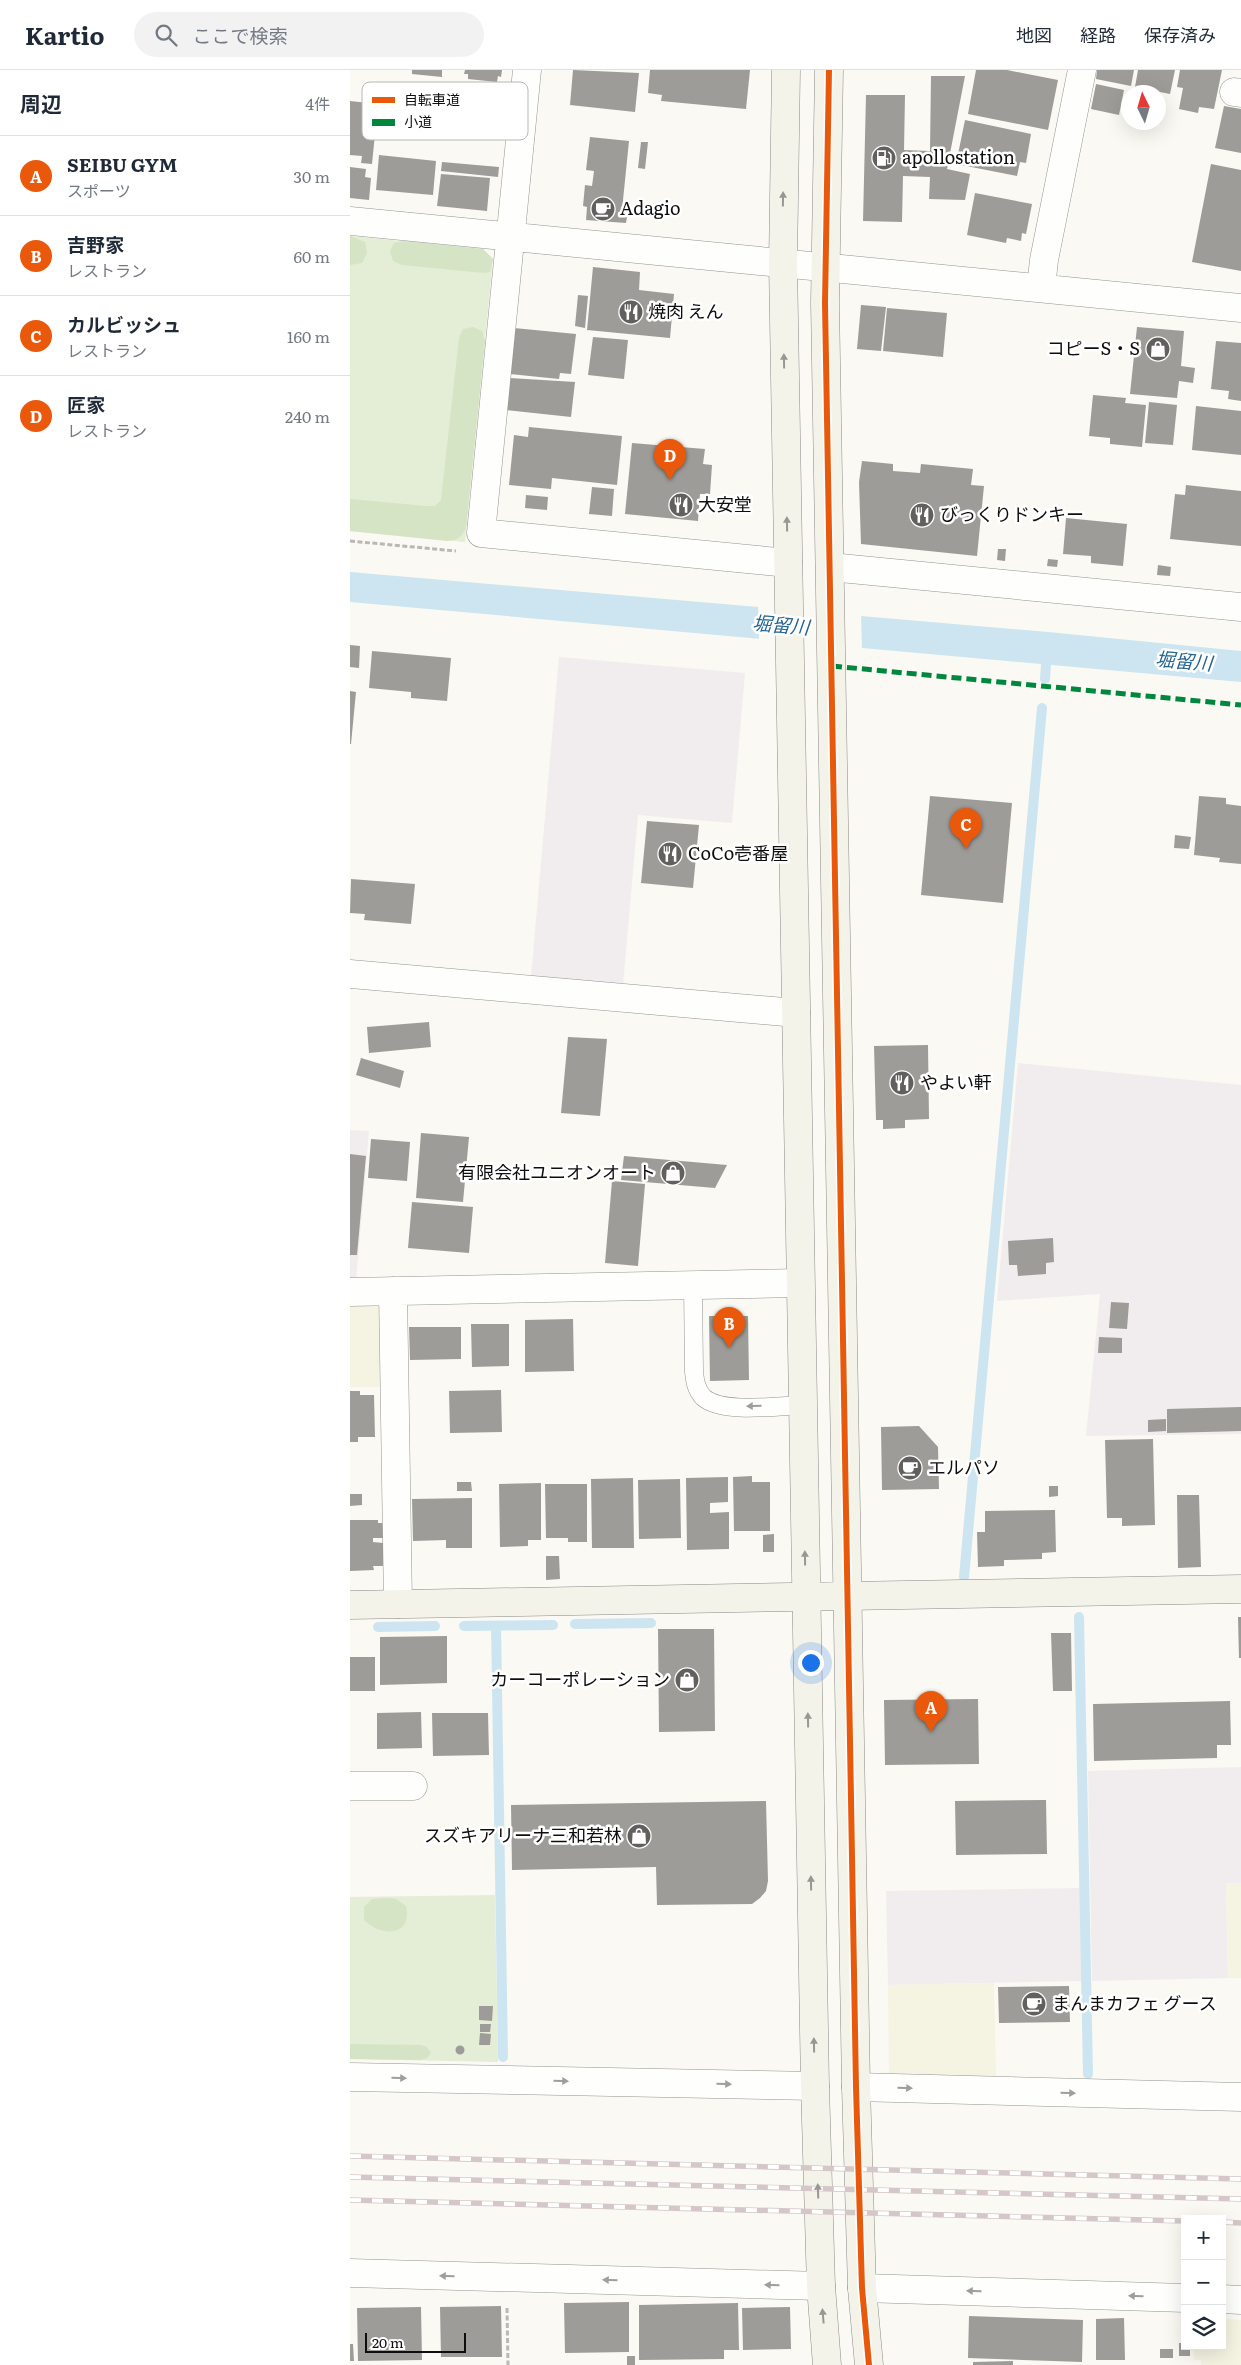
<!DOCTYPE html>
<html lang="ja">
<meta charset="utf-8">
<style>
body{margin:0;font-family:Literata,"Noto Sans JP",serif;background:#f2f2f3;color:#1f2937}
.controls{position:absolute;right:15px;bottom:15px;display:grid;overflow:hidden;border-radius:0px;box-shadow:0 5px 20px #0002}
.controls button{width:45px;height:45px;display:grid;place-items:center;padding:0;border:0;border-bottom:1px solid #e0e1e3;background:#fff;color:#1f2937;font:25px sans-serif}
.compass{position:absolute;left:771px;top:15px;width:45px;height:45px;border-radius:50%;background:#fff;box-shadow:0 5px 20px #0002;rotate:355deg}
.scale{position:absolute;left:15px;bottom:12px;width:101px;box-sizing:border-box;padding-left:5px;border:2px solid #0e0e0e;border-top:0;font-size:14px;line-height:18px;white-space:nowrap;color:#0e0e0e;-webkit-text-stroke:4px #fff;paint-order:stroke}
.you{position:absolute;left:460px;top:1592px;width:18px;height:18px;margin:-12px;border:4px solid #fff;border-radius:50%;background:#1a73e8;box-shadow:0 0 0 8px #1a73e833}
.badge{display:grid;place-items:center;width:32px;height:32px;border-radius:50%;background:#ea580c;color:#fff;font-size:16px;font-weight:700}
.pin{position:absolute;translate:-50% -41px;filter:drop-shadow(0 1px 2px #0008)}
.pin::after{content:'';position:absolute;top:26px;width:18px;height:15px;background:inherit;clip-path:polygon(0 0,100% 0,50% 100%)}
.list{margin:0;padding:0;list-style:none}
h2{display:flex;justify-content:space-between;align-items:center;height:65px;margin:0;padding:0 20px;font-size:21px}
h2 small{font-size:16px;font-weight:400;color:#747a83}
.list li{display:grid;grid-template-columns:32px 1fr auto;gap:15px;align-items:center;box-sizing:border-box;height:80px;padding:0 20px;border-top:1px solid #e0e1e3}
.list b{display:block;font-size:19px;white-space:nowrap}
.list p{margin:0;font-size:16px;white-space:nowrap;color:#747a83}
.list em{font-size:16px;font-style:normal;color:#747a83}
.icon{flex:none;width:28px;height:28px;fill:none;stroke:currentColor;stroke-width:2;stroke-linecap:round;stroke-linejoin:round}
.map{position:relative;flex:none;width:891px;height:2295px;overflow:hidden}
header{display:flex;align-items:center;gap:30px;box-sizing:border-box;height:70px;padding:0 25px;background:#fff;border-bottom:1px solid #e0e1e3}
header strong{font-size:24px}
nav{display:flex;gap:28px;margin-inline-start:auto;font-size:18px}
.search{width:350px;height:45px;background:#f2f2f3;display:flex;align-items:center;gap:12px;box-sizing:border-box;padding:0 18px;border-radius:28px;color:#747a83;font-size:19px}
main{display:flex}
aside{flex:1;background:#fff}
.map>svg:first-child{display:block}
.industrial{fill:#f1edef}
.farmland{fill:#f5f3e1}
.green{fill:#e4edd5}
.forest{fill:#d5e4c4}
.water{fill:#cde5f0}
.pier{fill:#faf9f3}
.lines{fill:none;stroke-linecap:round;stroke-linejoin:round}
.stream{stroke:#cde5f0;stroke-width:10}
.building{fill:#9e9c98}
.lane-casing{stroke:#949491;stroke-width:19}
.street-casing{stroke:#949491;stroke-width:29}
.secondary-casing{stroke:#8b8a88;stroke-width:29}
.path{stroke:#b8b8b7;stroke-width:3;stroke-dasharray:5 2.5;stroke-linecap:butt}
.lane{stroke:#fefefd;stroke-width:18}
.street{stroke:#fefefd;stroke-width:28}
.secondary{stroke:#f4f3ea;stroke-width:28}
.rail-casing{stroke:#d5c7c7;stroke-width:5.5}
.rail{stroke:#fff;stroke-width:4;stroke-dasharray:11;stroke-linecap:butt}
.quiet{stroke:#00873e;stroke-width:5;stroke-dasharray:10 5;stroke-linecap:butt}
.cycleway-casing{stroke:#fff;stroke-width:9}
.cycleway{stroke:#e8590c;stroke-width:6}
.oneway{fill:#989792}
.oneway2{fill:#9e9e9d}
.labels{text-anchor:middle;stroke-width:5;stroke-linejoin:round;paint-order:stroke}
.poi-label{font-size:18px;fill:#0e0e0e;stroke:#fff;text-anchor:start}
.water-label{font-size:19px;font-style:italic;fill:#256492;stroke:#fff}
.key{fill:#fff;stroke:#b7b7b7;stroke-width:1}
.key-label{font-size:14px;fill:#0e0e0e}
</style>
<header>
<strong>Kartio</strong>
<div class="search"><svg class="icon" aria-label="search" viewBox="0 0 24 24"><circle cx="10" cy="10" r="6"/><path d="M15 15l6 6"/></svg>ここで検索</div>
<nav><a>地図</a><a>経路</a><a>保存済み</a></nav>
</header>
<main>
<aside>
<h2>周辺<small>4件</small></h2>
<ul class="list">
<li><span class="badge">A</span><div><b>SEIBU GYM</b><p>スポーツ</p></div><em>30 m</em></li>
<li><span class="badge">B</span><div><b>吉野家</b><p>レストラン</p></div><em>60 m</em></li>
<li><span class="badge">C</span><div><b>カルビッシュ</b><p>レストラン</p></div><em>160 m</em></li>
<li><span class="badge">D</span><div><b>匠家</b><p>レストラン</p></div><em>240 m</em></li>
</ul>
</aside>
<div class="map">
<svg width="891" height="2295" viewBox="0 0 891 2295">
<rect width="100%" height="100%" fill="#faf9f3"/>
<path class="industrial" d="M209,587L395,603L382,753L288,745L273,915L181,907Z
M668,993L891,1015V1364L736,1366L750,1224L647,1231Z
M0,1060L19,1061L6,1211H0Z
M891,1697V1813H876L878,1908L742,1911L738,1701Z
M730,1818L732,1911L538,1915L536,1821Z"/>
<path class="farmland" d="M23,1231L33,1241L35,1317H0V1232Z
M876,1813H891V1908H878Z
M644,1913L646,2008L539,2005L538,1915Z
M872,2249L891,2250V2295H851V2290H844L843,2276H872Z"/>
<path class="green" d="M0,166L133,179L143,189L115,472L0,461Z
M145,1825L148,1992L0,1989V1827Z"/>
<path class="forest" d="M0,166L15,172L17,183L12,193L0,195Z
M55,171L133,179L143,189L140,202L134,203L52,195L43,191L40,181L44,173Z
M123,257L132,261L135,271L116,458C111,468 107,470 97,471L0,461V429L76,436H85L91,430L109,268L113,259Z
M39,1828L46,1829L56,1836C63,1867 31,1867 14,1850V1837L22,1829Z
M0,1974L71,1975L77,1977L81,1983L77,1988L70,1990L0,1989Z"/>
<path class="water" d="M0,502L698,562L891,581V612L0,532Z"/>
<path class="pier" d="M408,535L511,543L512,579L409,570Z"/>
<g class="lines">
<path class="stream" d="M695,609L697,580
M614,1507L692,638
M729,1547L738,2004
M225,1554L301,1553
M114,1556L203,1555
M146,1556L153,1987
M28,1557L85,1556"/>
</g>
<path class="building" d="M62,0H92V7L62,4Z
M115,0H152L151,7L148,6L147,12L118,9V4H114Z
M223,0L289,3L285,42L220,35Z
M300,0H400L396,39L311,31L312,25L298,23Z
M626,0H657L708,10L698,60L618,44Z
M747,0H784L781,16L746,9Z
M788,0H825L820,24L785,17Z
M830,0H872L864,39L849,37L848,43L829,39L833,18L827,17Z
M581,6H615L597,99L620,104L615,130L579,129L580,107L553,106L552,152L513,151L516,25H555L554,80L580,81Z
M746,14L774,20L769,45L741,39Z
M0,31L28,34L22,94L11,93L12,86L0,85Z
M874,36L891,39V83L865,78Z
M615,50L681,64L676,93L670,92L667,106L606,94Z
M240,67L279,71L272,140L278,141L276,153L236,150L237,137L233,136L235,115L242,116L244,101L236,100Z
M291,72H298L295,99L288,98Z
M29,85L86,91L83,125L26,120Z
M92,92L149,97L148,107L91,101Z
M861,94L891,100V201L842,192Z
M0,97L16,99L15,107L21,108L19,130L0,128Z
M91,104L140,108L137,141L87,136Z
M625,123L682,134L676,164L672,163L671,171L657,168L656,173L617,165Z
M243,197L290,202L289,220L324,224L320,268L237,260Z
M228,225L238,226L235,258L225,256Z
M511,235L536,237L531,281L507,279Z
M537,238L597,243L593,287L533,281Z
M787,257L834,261L831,296L845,298L843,313L829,311L827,328L780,324Z
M164,258L226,264L221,304L210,303L209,309L160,304Z
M243,267L278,270L274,309L238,305Z
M866,271L891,273V331L878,329L879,321L861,319Z
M160,308L225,312L221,347L156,340Z
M743,325L776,328L775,333L796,335L792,377L760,374V368L739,366Z
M799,332L827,335L823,375L795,373Z
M846,336L891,341V385L842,380Z
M179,357L272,366L267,415L202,408L201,419L159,415L164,365L178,367Z
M282,373L355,379L353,394L362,395L360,424H350L348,451L275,444Z
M512,391L543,394V401L570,403L571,394L623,399L621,415L634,416L627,486L511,474L509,412Z
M836,415L891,421V476L820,469L825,424L835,425Z
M242,417L264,419L262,446L239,444Z
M176,425L198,427L197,440L175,438Z
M716,448L777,454L773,496L741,493V486L713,484Z
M648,479H656L655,491L647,490Z
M698,489L708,490L707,497L697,496Z
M808,495L821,497L820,506L807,505Z
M0,575L10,576L9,598L0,597Z
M22,581L101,588L97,631L61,628V622L19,618Z
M0,621L6,622L1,674H0Z
M580,726L662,733L653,833L571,825Z
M849,726L876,728V734L891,736V794L869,792L870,788L844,785Z
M297,751L349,755L343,818L291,813Z
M825,765L841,767L839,779L824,778Z
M1,809L65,814L61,854L14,850L15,844L0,843Z
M79,952L81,977L19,983L17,957Z
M218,967L257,969L250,1046L211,1043Z
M578,975L579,1049L555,1050V1058L533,1059V1050H526L524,976Z
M11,988L54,1001L50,1018L6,1005Z
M71,1063L119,1067L113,1132L66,1128Z
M21,1069L60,1072L57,1111L18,1108Z
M0,1084L16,1086L7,1185H0Z
M274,1086L377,1095L365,1118L271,1110Z
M262,1111L295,1114L288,1196L255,1193Z
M62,1132L123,1137L119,1183L58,1178Z
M703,1168L704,1192L696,1193V1204L668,1206L667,1195H659L658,1171Z
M761,1232L779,1233L777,1259L759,1258Z
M359,1246H398L399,1310L360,1311Z
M223,1249L224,1301L175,1302V1250Z
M121,1254H159V1296L122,1297Z
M59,1257H111V1289L60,1290Z
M749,1267L772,1268V1283H748Z
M151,1320L152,1362L100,1363L99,1321Z
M0,1321H10V1325H24L25,1367H8V1372H0Z
M891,1337V1361L817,1363V1339Z
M816,1349V1361L798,1362V1350Z
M569,1356L588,1377L589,1419L532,1420L531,1357Z
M803,1369L805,1455L772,1456V1448H757L755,1370Z
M402,1406V1412H420V1461H384L383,1407Z
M378,1407V1432L360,1433V1443L379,1442V1479L337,1480L336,1408Z
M283,1408L284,1478H242L241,1409Z
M330,1409L331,1468L289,1469L288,1410Z
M107,1412H121L122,1421H107Z
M191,1413V1470H178V1476L150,1477L149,1414Z
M195,1414H237V1472H218V1468H196Z
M699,1416H708V1426L699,1427Z
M0,1424H12V1435L0,1436Z
M827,1425H849L851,1497L828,1498Z
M122,1428V1478H96V1470L63,1471L62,1429Z
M705,1440L706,1482L692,1483V1489L654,1490V1496L628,1497L627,1462H635V1441Z
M0,1450H28V1453H33V1468H23V1472L33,1473L34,1496H23L24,1500L0,1501Z
M424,1464V1482H413V1465Z
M196,1486H209L210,1509L196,1510Z
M888,1547H891V1588H889Z
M308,1559H364L365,1661L309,1662Z
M701,1563H721L722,1621H703Z
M97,1566V1613L30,1615V1567Z
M0,1587H25V1621H0Z
M628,1629L629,1694L535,1695L534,1630Z
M880,1631L881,1675H867V1688L744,1691L743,1634Z
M71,1642L72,1678L27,1679V1643Z
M82,1643H138L139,1685L83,1686Z
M696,1730L697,1784L606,1785L605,1731Z
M416,1731L418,1811L416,1821L410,1828L402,1834L307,1835L306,1797L162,1800L161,1735Z
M719,1916L720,1952L649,1953L648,1917Z
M129,1936H143L142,1951L129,1950Z
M130,1954H141L140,1962H130Z
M130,1963L141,1964L140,1975H129Z
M105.5 1980a4.5 4.5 0 1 1 9 0a4.5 4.5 0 1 1-9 0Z
M279,2232V2282L215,2283L214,2233Z
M388,2233L389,2280H374V2289L289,2290V2235Z
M151,2236L152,2287H91L90,2237Z
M71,2237L72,2290L8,2291L7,2238Z
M440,2237L441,2279L393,2280L392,2238Z
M619,2246L733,2250L732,2292L618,2288Z
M774,2248L775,2290H746V2249Z
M829,2273H835V2276H840V2286H829Z
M0,2274H3L4,2291H0Z
M810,2279H823V2288H810Z
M277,2286H285V2295H277Z
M663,2291V2295H623V2292Z"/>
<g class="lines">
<defs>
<path id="lane" d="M343,1215L344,1302C345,1311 346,1319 353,1327C371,1344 428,1336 452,1335"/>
<path id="street" d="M177,0L131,463L438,493
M884,22L891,23
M0,151L891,238
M691,218L694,190L732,0
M480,497L891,537
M0,904L446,943
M43,1221L48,1534
M0,1222L450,1213
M0,1716H63
M0,2007L465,2016
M506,2017L891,2027
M0,2203L471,2216
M512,2218L835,2228
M872,2229L891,2230"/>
<path id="secondary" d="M436,0L433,193L465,2016L471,2216L477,2295
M479,0L475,233L506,2017L512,2218L519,2295
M0,1535L891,1519"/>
</defs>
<use href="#lane" class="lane-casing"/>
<use href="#street" class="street-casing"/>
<use href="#secondary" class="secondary-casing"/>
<path class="path" d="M0,471L106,481
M157,2238L158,2295"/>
<use href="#lane" class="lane"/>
<use href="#street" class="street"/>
<use href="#secondary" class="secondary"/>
<defs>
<path id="rail" d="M0,2086L891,2109
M0,2107L891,2129
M0,2130L835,2151
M872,2152L891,2153"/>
</defs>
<use href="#rail" class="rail-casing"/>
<use href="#rail" class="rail"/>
<path class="quiet" d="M482,596L891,635"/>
<defs>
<path id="cycleway" d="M479,0L475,233L506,2017L512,2218L519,2295"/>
</defs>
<use href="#cycleway" class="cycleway-casing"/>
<use href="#cycleway" class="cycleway"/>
</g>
<defs><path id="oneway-solid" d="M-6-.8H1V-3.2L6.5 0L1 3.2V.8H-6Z" transform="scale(1.25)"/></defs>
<g class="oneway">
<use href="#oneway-solid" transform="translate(433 129) rotate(-89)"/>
<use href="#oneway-solid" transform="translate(434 291) rotate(-91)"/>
<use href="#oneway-solid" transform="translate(437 454) rotate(-91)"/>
<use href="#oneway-solid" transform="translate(455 1488) rotate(-91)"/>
<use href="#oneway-solid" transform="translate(458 1650) rotate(-91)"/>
<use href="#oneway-solid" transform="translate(461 1813) rotate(-91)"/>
<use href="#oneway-solid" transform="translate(464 1975) rotate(-91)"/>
<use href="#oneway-solid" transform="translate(468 2121) rotate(-92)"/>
<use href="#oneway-solid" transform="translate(473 2246) rotate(-95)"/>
</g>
<g class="oneway2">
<use href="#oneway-solid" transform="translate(404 1336) rotate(179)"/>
<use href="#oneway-solid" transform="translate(49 2008) rotate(1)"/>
<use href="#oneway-solid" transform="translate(211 2011) rotate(1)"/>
<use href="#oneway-solid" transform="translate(374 2014) rotate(1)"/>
<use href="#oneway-solid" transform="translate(555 2018) rotate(2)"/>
<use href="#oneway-solid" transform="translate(718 2023) rotate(2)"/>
<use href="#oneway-solid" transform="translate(97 2206) rotate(-178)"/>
<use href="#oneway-solid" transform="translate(260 2210) rotate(-178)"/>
<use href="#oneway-solid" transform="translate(422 2215) rotate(-178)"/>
<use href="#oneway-solid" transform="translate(624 2221) rotate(-178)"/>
<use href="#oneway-solid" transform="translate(786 2226) rotate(-178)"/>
</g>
<defs>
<symbol id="fuel-disc" viewBox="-11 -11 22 22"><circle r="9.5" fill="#61605e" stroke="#fff"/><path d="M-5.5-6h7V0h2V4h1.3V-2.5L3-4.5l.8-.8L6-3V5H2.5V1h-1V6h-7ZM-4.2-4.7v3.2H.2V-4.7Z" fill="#fff"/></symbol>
<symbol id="cafe-disc" viewBox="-11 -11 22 22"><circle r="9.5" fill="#61605e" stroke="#fff"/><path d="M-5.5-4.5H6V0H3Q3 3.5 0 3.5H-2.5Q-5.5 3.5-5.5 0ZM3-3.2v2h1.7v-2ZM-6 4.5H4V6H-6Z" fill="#fff"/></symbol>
<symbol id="restaurant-disc" viewBox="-11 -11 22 22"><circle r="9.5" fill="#61605e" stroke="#fff"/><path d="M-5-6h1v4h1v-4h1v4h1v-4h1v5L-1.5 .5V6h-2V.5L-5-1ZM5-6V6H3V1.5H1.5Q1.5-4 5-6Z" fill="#fff"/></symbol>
<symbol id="shop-disc" viewBox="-11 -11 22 22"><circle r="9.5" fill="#61605e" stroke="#fff"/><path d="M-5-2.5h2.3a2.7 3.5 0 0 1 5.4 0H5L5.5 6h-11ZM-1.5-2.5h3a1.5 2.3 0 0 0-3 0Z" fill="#fff"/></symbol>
</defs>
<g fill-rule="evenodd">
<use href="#fuel-disc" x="520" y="74" width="28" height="28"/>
<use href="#cafe-disc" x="239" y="125" width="28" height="28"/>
<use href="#restaurant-disc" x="267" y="228" width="28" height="28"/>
<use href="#shop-disc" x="794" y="265" width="28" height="28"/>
<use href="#restaurant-disc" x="317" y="421" width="28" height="28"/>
<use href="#restaurant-disc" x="558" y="431" width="28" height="28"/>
<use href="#restaurant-disc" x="306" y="770" width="28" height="28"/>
<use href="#restaurant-disc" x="538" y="999" width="28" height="28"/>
<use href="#shop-disc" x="309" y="1089" width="28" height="28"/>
<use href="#cafe-disc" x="546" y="1384" width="28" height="28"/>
<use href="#shop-disc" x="323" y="1596" width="28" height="28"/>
<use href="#shop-disc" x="275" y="1752" width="28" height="28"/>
<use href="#cafe-disc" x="670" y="1920" width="28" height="28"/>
</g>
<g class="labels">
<g class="poi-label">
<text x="552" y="94">apollostation</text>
<text x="270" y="145">Adagio</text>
<text x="298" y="248">焼肉 えん</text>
<text x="790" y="285" text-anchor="end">コピーS・S</text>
<text x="348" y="441">大安堂</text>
<text x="590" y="451">びっくりドンキー</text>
<text x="338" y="790">CoCo壱番屋</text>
<text x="570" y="1019">やよい軒</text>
<text x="306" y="1109" text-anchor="end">有限会社ユニオンオート</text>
<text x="578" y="1404">エルパソ</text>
<text x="320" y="1616" text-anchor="end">カーコーポレーション</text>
<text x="272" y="1772" text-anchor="end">スズキアリーナ三和若林</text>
<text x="702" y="1940">まんまカフェ グース</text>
</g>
<g class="water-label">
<text transform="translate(431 555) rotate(5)" y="7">堀留川</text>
<text transform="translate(834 591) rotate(5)" y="7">堀留川</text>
</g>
</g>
<rect x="12" y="12" width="166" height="58" rx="8" class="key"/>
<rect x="22" y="27" width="23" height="6" fill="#e8590c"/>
<rect x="22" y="49" width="23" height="7" fill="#00873e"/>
<g class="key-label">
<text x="54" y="35">自転車道</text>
<text x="54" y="57">小道</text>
</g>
</svg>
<div class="controls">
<button>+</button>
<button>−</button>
<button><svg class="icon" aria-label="layers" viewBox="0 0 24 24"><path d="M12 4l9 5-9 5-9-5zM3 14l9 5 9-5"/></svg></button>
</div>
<svg class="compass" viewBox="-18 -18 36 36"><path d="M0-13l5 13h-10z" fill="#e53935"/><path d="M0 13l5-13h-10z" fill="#747a83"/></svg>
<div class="scale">20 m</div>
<div class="you"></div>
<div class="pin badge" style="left:581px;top:1662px">A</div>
<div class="pin badge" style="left:379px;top:1278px">B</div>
<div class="pin badge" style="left:616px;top:779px">C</div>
<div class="pin badge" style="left:320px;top:410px">D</div>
</div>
</main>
